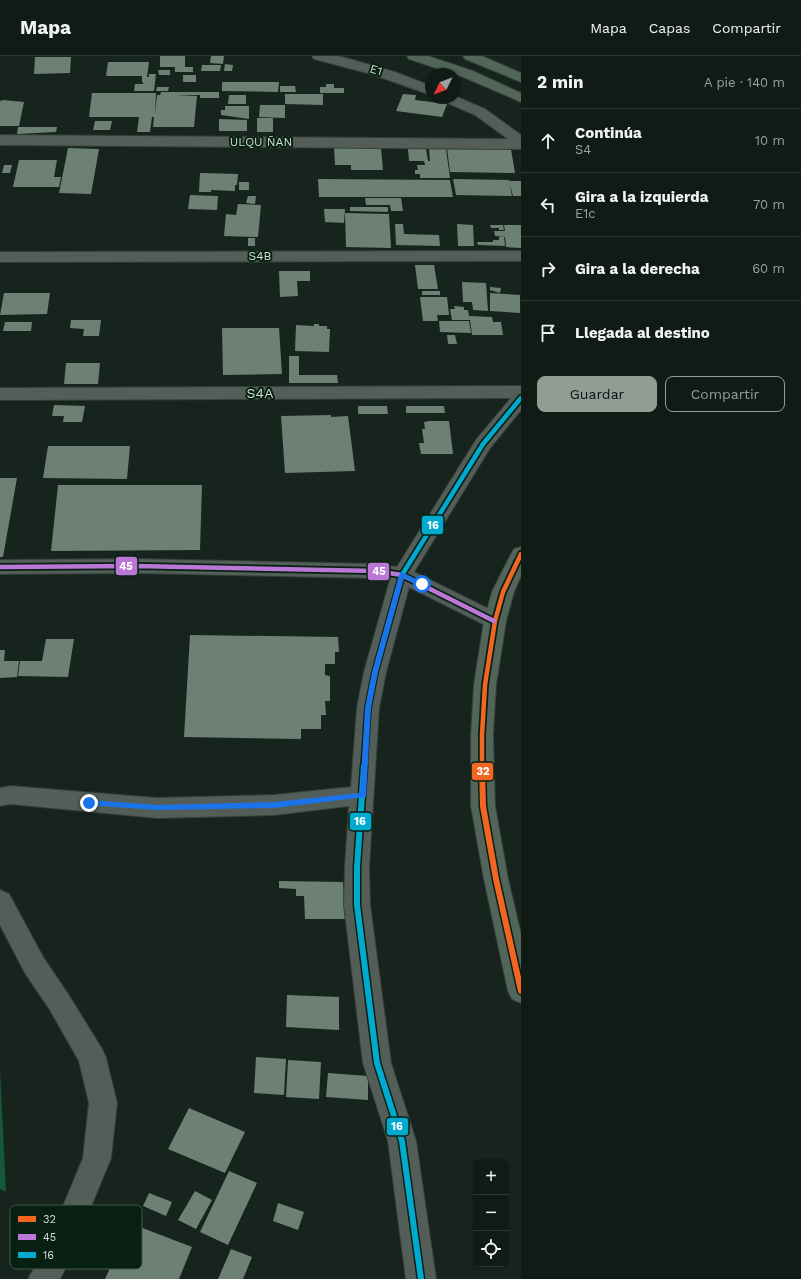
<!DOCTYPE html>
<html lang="es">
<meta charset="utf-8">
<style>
body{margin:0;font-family:"Work Sans",sans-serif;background:#1e2823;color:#f1f3f6}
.controls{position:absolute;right:12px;bottom:12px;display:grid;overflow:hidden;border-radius:8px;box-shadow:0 1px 3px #0004}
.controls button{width:36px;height:36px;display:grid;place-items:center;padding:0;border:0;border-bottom:1px solid #303935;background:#111b16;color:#f1f3f6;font:20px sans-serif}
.compass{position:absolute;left:425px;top:12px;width:36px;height:36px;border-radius:50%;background:#111b16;box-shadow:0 1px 3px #0004;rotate:227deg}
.stop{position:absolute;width:12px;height:12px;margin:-9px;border:3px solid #1a73e8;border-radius:50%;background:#fff}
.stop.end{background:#1a73e8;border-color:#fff;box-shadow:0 1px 4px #0008}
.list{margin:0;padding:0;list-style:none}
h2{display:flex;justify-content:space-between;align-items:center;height:52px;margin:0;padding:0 16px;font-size:17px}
h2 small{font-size:13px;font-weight:400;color:#9ca1a1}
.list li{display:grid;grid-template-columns:26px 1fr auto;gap:12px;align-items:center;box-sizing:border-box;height:64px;padding:0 16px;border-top:1px solid #303935}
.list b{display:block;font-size:15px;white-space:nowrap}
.list p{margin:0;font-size:13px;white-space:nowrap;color:#9ca1a1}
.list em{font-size:13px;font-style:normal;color:#9ca1a1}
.actions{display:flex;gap:8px;padding:12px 16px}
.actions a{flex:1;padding:9px 0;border:1px solid #8f9d95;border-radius:8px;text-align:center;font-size:14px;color:#8f9d95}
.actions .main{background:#8f9d95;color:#111}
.icon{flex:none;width:22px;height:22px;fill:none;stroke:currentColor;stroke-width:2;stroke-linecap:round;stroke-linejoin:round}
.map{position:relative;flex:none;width:521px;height:1223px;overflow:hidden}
header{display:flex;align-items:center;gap:24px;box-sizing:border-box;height:56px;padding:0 20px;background:#111b16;border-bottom:1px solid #303935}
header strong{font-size:19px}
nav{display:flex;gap:22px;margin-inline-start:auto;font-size:14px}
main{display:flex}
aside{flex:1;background:#111b16}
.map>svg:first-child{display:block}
.forest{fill:#16583a}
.building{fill:#6d8076}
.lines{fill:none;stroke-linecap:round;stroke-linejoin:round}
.street-casing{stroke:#353f38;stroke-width:2}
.highway-casing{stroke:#353f38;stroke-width:2}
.street{fill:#535e58;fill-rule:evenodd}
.highway{fill:#52655b;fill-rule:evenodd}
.bus-1-far1-casing{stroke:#082014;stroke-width:8}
.bus-1-casing{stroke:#082014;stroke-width:9}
.bus-2-casing{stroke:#082014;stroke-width:8}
.bus-3-far1-casing{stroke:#082014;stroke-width:8}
.bus-3-casing{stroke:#082014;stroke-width:9}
.bus-1-far1{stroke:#f26522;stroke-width:4.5}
.bus-1{stroke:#f26522;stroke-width:6}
.bus-2{stroke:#ba77d6;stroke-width:4.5}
.bus-3-far1{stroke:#00a9ce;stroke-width:4.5}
.bus-3{stroke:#00a9ce;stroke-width:6}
.route{fill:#1a73e8}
.labels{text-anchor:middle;stroke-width:4;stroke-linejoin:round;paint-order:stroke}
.far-street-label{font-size:12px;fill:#d0ded5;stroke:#082014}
.street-label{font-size:14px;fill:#d0ded5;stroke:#082014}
.key{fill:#082014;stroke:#44594e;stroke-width:1}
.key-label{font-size:11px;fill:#d0ded5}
.line-badge{stroke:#082014;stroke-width:1.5}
.badge-label{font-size:11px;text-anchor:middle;font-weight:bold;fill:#fff}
</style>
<header>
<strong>Mapa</strong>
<nav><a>Mapa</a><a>Capas</a><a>Compartir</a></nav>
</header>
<main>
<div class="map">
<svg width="521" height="1223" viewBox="0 0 521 1223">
<rect width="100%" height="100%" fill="#17241d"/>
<path class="forest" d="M0,1013L6,1136L0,1133Z"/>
<path class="building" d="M160,0H185V11H193V16H175V11H160Z
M211,0H224L223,8L210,7Z
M35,1H71L70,17L34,18Z
M108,6H149L147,21H149V18H156L154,35H134L135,28H143V26H142V20H106Z
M225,8L233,9L232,15H224Z
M202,9H221L220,15H201Z
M158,14H170V19H159Z
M183,19H196V26H183Z
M222,26H279L278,36L222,35Z
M326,28H334V32H344V37H320V31H326Z
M280,30H295L296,36H280Z
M157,31H169L168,35H156Z
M161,36H219V42H200V39H177L197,40L194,71H153L154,61H152L150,76H137L139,61H89L92,37H156L155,59L157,39H160Z
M285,38H323V49L285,48Z
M403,38L416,39L415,44L447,48L442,61L396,55Z
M229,39H246V48H228Z
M3,44L24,46L19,70H0V45Z
M260,49H285V62L259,61Z
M225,50H249V63L221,59V54H225Z
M257,62H273V76H257Z
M219,63L247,64V75H219Z
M95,65H112L110,74H93Z
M18,71H57L56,76L17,78Z
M334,91L381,92L383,114H351V109H335Z
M68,92L99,93L91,138L59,137Z
M447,92L511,93L515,117L450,116Z
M408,93H426L428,105H430L429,93H446L450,122H420V118H415V114H418L417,109H425L424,105H409Z
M19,104H57L54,121H61L59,131H13Z
M4,109H12L10,117H2Z
M200,117L238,118L237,129H235V135L211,134V136H199Z
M318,123L450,124L453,141H319Z
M453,123L509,124L512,140L456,139Z
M509,125H521V140H513Z
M239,126H249V134H239Z
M190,139L218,140L217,154L188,153Z
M248,140H256L255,148L246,147Z
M365,142H401L403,155H391L390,149H366Z
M238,148L261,149L258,181L224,180L226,158L236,159Z
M350,151H388V156L350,155Z
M324,153H345L344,167L325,166Z
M345,157L389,158L391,192L346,191Z
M395,168H403L404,178L439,179L440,190L396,189Z
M457,168L473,169L474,190H458Z
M490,169H503L504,174H499V172H491Z
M504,169H521V192L506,191L505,181L495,180L494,175H505Z
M499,181H504L505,190L478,189L477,186H493V184H499Z
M248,182H255V190H248Z
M415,209H434L438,233H418Z
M279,215H310V225H297L298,240L280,241Z
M462,226L486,227L488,255L473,254L472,246H463Z
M490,231L501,232L500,237L490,234Z
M422,235H440V239H422Z
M4,237H50L47,258L0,259Z
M490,237L520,239V257L490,255Z
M420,241H447L449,259H437L438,265H423Z
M454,250L464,251V254H468L469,260L492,261L493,266H501L503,279H472L470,264H452L450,253H455Z
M71,264H101L99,280H83L84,273L70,272Z
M439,265H469L471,277L440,276Z
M5,266H32L31,275H3Z
M314,268H319V270H327V273H330L329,296L295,295L296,269L314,270Z
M222,272H279L282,318L223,319Z
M447,279H455L457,288H448Z
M289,300H299V319H337L338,327H289Z
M66,307H100L98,328H64Z
M54,349L85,350L82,366H63L64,360H52Z
M358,350H387L388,358H358Z
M406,350H444L445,357H406Z
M331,359V361L348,360L355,415L285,417L281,360Z
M429,365H449L453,398H421L419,387H424L422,373H425L424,366Z
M48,390H130L127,423L43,422Z
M0,422H17L3,501H0Z
M58,429H202L200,494L51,495Z
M190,579L338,581L339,596H335V608H325V619L330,620V645H325L326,659H321V673H301V683L184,681Z
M46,583H74L68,621L18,620L20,605H42Z
M0,594H5L4,605H19L17,621L0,622Z
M279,825L343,826L345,863H305L304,840H296V833L279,832Z
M287,939L339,941V974L286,971Z
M256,1001L286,1003L284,1039L254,1037Z
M288,1004L321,1006L319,1043L286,1041Z
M328,1017L368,1020V1044L326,1041Z
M189,1052L245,1076L225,1117L168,1093Z
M229,1115L257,1127L228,1189L200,1176Z
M195,1135L212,1144L196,1173L178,1164Z
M149,1137L172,1146L166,1160L143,1150Z
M278,1147L304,1156L298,1174L273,1165Z
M119,1163L192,1191L179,1223H105L116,1199L104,1195Z
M231,1193L252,1201L243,1223H218Z"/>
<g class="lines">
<defs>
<path id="street" d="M312,0H338L353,4L395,16L431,30V39L371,18L314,3Z
M455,40L485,53L521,79V93L0,89V79L508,83L475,59L443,45L441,42H455Z
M521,195V205L0,206V196Z
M521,330V354L490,392L414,516L503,560L506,565L503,570L495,573L487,570L409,531L386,616L379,652L369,811L370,849L391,1007L416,1085L436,1223H406L388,1085L363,1007L344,849L345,811L349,750L274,759L157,762L10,748L0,750V732L10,730L157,742L274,739L351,731L357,652L364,616L390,524L376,522L136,517L0,518V504L136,503L376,508L397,511L476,384L511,342L0,344V332Z
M0,834L9,838L43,901L68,938L102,993L106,1002L117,1047L111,1102L67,1209L60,1223H28L47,1189L83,1102L89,1047L79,1005L50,954L25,917L0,869Z"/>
<path id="highway" d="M407,0H428L473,15L521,37V46L463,21L409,3Z
M463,0H482L521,17V26L465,3Z
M521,491V520L514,536L506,565L496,629L493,679L495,750L508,823L521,878V947L512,943L508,935L484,823L471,750V679L474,629L484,565L492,536L511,498L514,493Z"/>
</defs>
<use href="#street" class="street-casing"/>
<use href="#highway" class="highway-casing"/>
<use href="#street" class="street"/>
<use href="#highway" class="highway"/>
<defs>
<path id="bus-1-far1" d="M482,711V679L485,629L495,565L503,536L521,498"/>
<path id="bus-1" d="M482,710L483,750L496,823L521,935"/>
<path id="bus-2" d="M0,511L136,510L376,515L402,519L494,565"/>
<path id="bus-3-far1" d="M364,711L368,652L375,616L402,519L483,388L521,342"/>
<path id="bus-3" d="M364,710L357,811V849L377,1007L402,1085L421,1223"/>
</defs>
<use href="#bus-1-far1" class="bus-1-far1-casing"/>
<use href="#bus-1" class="bus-1-casing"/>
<use href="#bus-2" class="bus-2-casing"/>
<use href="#bus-3-far1" class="bus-3-far1-casing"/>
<use href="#bus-3" class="bus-3-casing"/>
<use href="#bus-1-far1" class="bus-1-far1"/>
<use href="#bus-1" class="bus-1"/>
<use href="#bus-2" class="bus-2"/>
<use href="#bus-3-far1" class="bus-3-far1"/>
<use href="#bus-3" class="bus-3"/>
</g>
<path class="route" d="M402,516L425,528L424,530H419L404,522L378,616L371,652L366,741L274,752L157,754L87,749L86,747L89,744L157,749L274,746L360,737L365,652L372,616L399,519Z"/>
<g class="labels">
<g class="far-street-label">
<text transform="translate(376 14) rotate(17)" y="4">E1</text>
<text x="261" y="90">ULQU ÑAN</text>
<text x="260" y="204">S4B</text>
</g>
<g class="street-label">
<text x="260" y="342">S4A</text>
</g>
</g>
<rect x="10" y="1149" width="132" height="64" rx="6" class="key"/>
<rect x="18" y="1160" width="18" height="6" fill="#f26522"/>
<rect x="18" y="1178" width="18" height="6" fill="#ba77d6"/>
<rect x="18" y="1196" width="18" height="6" fill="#00a9ce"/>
<g class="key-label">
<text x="43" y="1167">32</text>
<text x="43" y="1185">45</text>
<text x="43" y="1203">16</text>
</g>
<g class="line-badge">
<rect x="421" y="459" width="23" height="20" rx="4" fill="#00a9ce"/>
<rect x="115" y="500" width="23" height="20" rx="4" fill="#ba77d6"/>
<rect x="367" y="506" width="23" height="19" rx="4" fill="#ba77d6"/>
<rect x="471" y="706" width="23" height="19" rx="4" fill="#f26522"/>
<rect x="349" y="756" width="23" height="19" rx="4" fill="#00a9ce"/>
<rect x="386" y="1061" width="23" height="19" rx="4" fill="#00a9ce"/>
</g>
<g class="badge-label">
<text x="433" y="473">16</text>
<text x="126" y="514">45</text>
<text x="379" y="519">45</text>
<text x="483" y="719">32</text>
<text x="360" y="769">16</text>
<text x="397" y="1074">16</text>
</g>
</svg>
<div class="controls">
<button>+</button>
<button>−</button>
<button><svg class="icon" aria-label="locate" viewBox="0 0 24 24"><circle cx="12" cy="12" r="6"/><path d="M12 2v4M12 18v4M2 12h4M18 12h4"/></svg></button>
</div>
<svg class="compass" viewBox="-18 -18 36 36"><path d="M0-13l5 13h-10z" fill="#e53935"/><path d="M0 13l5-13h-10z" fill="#9ca1a1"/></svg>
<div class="stop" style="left:422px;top:528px"></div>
<div class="stop end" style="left:89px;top:747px"></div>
</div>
<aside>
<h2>2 min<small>A pie · 140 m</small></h2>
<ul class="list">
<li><svg class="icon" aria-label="ahead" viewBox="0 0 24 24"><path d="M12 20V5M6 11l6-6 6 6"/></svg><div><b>Continúa</b><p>S4</p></div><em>10 m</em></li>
<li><svg class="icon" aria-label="left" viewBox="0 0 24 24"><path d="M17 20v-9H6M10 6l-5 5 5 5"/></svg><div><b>Gira a la izquierda</b><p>E1c</p></div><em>70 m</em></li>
<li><svg class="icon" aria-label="right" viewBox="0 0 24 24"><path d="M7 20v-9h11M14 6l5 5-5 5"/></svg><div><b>Gira a la derecha</b></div><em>60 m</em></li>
<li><svg class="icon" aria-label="arrive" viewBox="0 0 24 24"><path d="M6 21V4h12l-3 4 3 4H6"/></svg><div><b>Llegada al destino</b></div></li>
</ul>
<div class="actions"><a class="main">Guardar</a><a>Compartir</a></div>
</aside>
</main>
